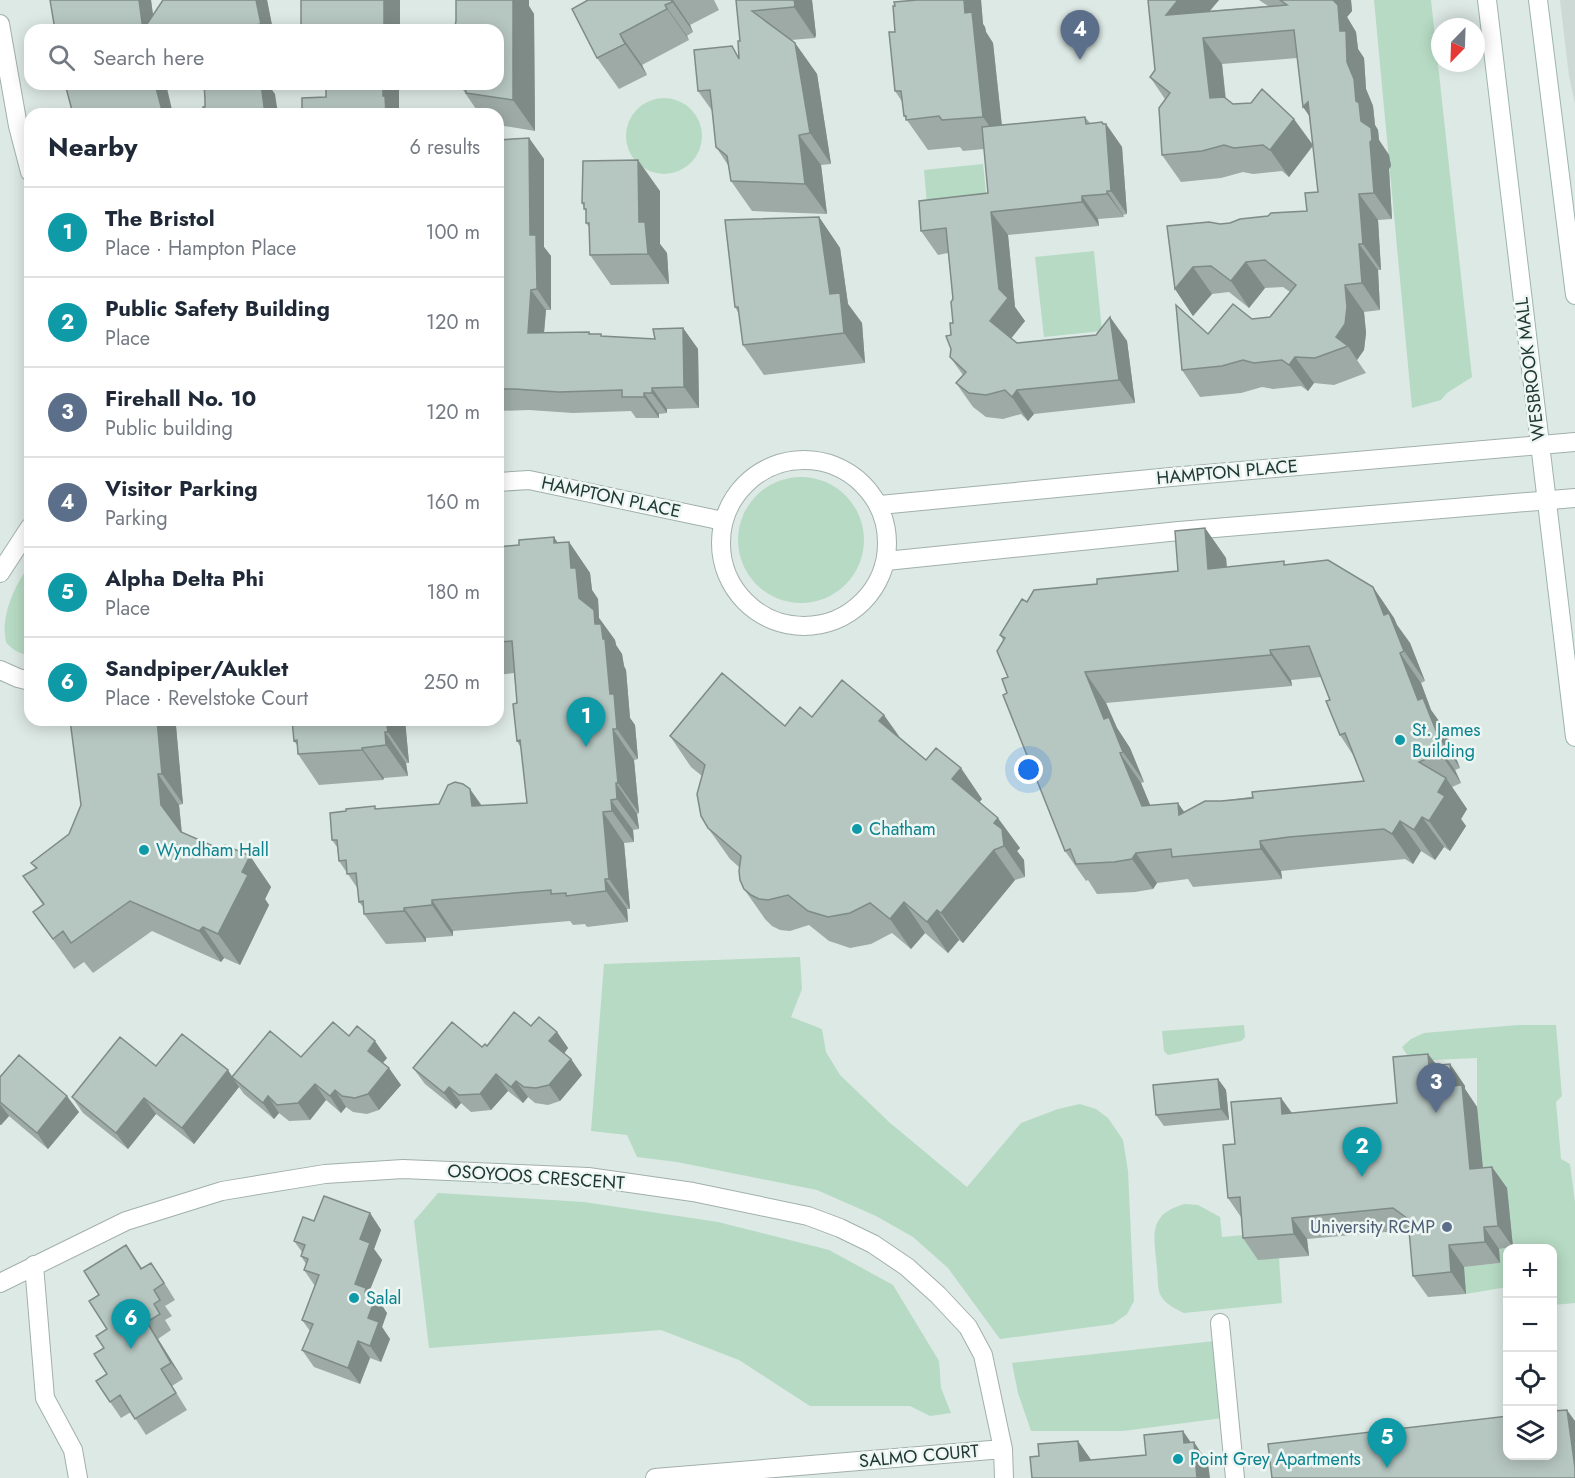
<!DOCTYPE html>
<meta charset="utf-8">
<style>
body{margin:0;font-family:Jost,sans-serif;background:#f2f2f3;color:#1f2937}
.controls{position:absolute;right:18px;bottom:18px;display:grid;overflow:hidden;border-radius:12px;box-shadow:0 3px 15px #0003}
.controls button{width:54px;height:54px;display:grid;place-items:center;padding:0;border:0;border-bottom:2px solid #e0e1e3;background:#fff;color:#1f2937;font:30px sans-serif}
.compass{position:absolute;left:1431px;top:18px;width:54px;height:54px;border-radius:50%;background:#fff;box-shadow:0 3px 15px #0003;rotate:203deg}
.you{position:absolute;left:1029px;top:770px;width:21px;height:21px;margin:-15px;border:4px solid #fff;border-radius:50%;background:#1a73e8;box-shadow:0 0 0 9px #1a73e833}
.badge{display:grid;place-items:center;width:39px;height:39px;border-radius:50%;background:#7c5545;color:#fff;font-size:20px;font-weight:700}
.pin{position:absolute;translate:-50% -50px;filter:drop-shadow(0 2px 3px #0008)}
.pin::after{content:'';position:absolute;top:32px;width:21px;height:18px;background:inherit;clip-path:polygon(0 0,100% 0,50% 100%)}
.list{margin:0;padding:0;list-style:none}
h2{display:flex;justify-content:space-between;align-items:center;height:78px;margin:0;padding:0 24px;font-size:26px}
h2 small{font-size:20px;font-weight:400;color:#747a83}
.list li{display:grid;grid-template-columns:39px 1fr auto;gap:18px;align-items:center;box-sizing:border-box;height:90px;padding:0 24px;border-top:2px solid #e0e1e3}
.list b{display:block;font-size:22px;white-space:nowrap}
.list p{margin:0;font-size:20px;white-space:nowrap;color:#747a83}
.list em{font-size:20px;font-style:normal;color:#747a83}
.icon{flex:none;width:33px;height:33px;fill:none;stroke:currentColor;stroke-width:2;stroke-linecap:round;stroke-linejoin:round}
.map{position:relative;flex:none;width:1575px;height:1478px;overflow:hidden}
.search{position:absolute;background:#fff;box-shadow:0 3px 15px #0003;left:24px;top:24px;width:480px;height:66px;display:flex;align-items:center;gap:15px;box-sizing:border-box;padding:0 21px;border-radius:18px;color:#747a83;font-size:22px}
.panel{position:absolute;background:#fff;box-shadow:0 3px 15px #0003;left:24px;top:108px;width:480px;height:618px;border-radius:18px}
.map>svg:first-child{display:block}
.built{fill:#ccd9d4}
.green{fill:#b6dac3}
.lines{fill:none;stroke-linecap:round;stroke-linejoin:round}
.minor-casing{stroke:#a1b0ac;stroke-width:20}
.secondary-casing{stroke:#9db4ae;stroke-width:20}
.minor{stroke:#fff;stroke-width:18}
.secondary{stroke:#fff;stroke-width:18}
.wall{fill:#9daaa6;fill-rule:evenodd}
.shaded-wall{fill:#7f8b87}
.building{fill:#b6c6c1;stroke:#7f8b87;stroke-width:1.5;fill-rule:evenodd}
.culture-dot{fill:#0f9aa8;stroke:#edf6f2;stroke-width:2}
.service-dot{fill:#5c6f8a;stroke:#edf6f2;stroke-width:2}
.labels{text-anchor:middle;stroke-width:5;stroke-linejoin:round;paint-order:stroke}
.street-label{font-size:18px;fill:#203834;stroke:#edf6f2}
.culture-label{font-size:18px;fill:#0d838f;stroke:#edf6f2;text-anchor:start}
.service-label{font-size:18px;fill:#4e5e75;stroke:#edf6f2;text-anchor:end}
</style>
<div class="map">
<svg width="1575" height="1478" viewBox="0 0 1575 1478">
<rect width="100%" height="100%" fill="#dde9e5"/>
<path class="built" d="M1560,0H1575V104L1569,76Z"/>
<path class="green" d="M1374,0H1431L1472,377L1447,393L1441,400L1412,408Z
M626 136a38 38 0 1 1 76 0a38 38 0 1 1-76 0Z
M983,164L988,211L928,216L924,170Z
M1094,251L1102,331L1044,337L1035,257Z
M738 540a63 63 0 1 1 126 0a63 63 0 1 1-126 0Z
M30,564V655C21,655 11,649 6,642C0,616 15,585 30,564Z
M800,957L802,989L791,1017L822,1029L826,1052L840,1075L889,1122L967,1187L1021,1123L1058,1109L1080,1104L1096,1109L1108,1118L1123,1140L1128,1171L1134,1301L1127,1314L1113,1324L1000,1339L948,1268L913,1237L876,1216L817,1190L677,1162L637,1157L627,1135L591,1131L604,964Z
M1244,1025L1245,1037L1241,1041L1173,1054L1168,1055L1164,1051L1162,1031Z
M1518,1025H1556L1562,1096L1556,1102L1561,1159L1570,1164L1575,1202V1303L1553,1305L1552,1248H1508L1507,1287L1466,1294L1464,1267L1500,1263L1499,1249L1513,1247L1485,1190L1477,1107V1058L1411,1061L1402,1047L1411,1039L1424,1033Z
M438,1193L584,1202L718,1222L829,1250L893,1285L939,1361L941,1388L951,1413L930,1416L910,1406H810L739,1360L661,1330L429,1348L414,1221Z
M1185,1204L1198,1205L1220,1217L1222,1237L1256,1234L1279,1258L1282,1303L1184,1313C1176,1309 1165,1304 1161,1296C1157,1290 1158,1276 1157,1268C1154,1236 1147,1214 1185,1204Z
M1215,1341L1223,1418L1123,1431H1031L1018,1393L1012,1363Z"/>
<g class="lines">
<defs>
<path id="minor" d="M0,24L18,126L30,172
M721 543a83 83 0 1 1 166 0a83 83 0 1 1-166 0Z
M498,482L529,480L723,521
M880,505L1171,477L1575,442
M886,561L1179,531L1575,498
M0,573L30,527
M0,670L18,678L30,681
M34,1265L45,1398L73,1450L78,1478
M0,1283L126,1221L222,1191L325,1174L403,1169L588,1177L693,1192L808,1216L840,1228L873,1244L907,1267L938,1295L968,1327L983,1355L1003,1449L1004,1478
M1220,1323L1235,1478
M655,1478L1003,1449"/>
<path id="secondary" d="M1487,0L1575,737
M1538,0L1575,295"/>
</defs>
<use href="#minor" class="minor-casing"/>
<use href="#secondary" class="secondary-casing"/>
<use href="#minor" class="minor"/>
<use href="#secondary" class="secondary"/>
</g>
<path class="wall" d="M151,0L153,15L163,0H267L273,30H55Z
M456,0H529V6L534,14L535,131L498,125V114H481L480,112H478L459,84H498L455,26L456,21Z
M588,0H714L719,10L690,25L693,32L687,36L689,40L642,65L647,75L619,89L597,58Z
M736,0H812L816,35L815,38L791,40L795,43L817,74L831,164L821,165L827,214L752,211L731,181L728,165L716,147L713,112L698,91L739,55L740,41Z
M917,0H981L983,24L985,27L986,32L993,43L1002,125L1085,117L1090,123L1106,124L1122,147L1127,214L1123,215L1124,217L1098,219L1099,226L1008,235L1015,307L1025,321L1011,338L1017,343L1096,335L1110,317L1127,341L1135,403L1034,414L1028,421L1021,414L1003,419L986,417L973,407L956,383L963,375L950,357L953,323V299L948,253L938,255L921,231L988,193L984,149L963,151L960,147L928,150L904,116L903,103L895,91V32Z
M1148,0H1219L1209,11L1268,6L1259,0H1351L1352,11L1347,17L1356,32L1358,49L1364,58L1366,89L1373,106L1375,125L1378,130L1379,140L1389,155L1391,166L1389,169L1392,219L1378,220L1381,270H1378L1380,310L1364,312L1366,333L1364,350L1357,360L1366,373L1334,385L1314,383L1308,391L1301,386L1273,389L1262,387L1241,393L1200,397L1182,370L1208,334L1252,319L1270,317L1290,292L1283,287L1265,288L1249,308L1229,292L1212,294L1193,316L1175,289L1220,224L1307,211L1318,192L1313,146L1289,177L1282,171L1253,174L1243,172L1221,178L1181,182L1162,155L1165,99L1150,77L1155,70ZM1297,58L1309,116L1313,145L1233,104L1226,99L1222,64Z
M529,138L544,159V247L551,256V310H546L544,333L589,332L591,334L602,336L655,339L683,328L698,349L699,408L667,409V413L659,414V418H636L631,411L573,413L529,410L498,411V140Z
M660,191V244L667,253L669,284L611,285L590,255L589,227L586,223V212L582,203Z
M819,217L840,248L848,304L862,323L865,363L764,375L743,345L739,314L735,307Z
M1205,528L1226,558L1227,567L1286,565L1373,587L1394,618L1397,625L1410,643L1425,681L1421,683L1431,710L1444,728L1460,768L1455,770L1461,783L1452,787L1467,809L1461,819L1466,826L1450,851L1444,847L1435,860L1421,851L1413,864L1405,859L1310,868L1281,871L1282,879L1193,887L1188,879L1157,883L1153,889L1135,892L1097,894L1088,880L1086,881L1065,851L1007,693L1008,677L1003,640L1000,635L1027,602L1097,584L1178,571ZM1321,677L1330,700L1340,735L1353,755L1364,781L1221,801L1184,812L1150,805L1141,783L1144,782L1130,748L1117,728L1106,703L1292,686L1291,680Z
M569,542L590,573L592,590L598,599L599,618L615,640L616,645L622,654L624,666L626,670L630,718L635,725L638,759L634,760L639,813L637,814L639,829L633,830L634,842L624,843L630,909H627L628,922L587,927L585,924L573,925L570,921L453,931V936L426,938V942L386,944L364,914V908L359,902L358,889L339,861L337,847L332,840L377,809L482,806L527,803L521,748L517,741V703L514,673L498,675V547Z
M812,717L901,738L926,760L982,799L979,802L1020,848L1017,851L1024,860L1025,877L1015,880L963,943L959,940L948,953L925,933L911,949L892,933L871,944L850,948L829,941L809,925L790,931L780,930L772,926L765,919L744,889L739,867L730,859L708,828L702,776L691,767L670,736L785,726Z
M405,720L409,763H406L408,776L384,778L383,780L319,785L298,754L297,745L294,741Z
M176,726L183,804L179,805L182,833L222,850L250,856L271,887L265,899L269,905L240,965L224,958L221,962L152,931L93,973L84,962L74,969L33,912L43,905L23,876L36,869L31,863L69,834L81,805Z
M531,1026L557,1032L568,1048L564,1053L571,1059L582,1075L560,1101L548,1105L535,1103L528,1097L523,1103L508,1091L491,1110L471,1112L461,1103L456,1109L425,1084L413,1068L487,1046Z
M349,1036L387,1058L383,1063L401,1085L379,1110L367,1114L353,1112L346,1107L341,1113L326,1100L310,1120L289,1121L279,1113L274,1119L244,1094L239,1087L194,1144L156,1114L128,1149L83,1113L72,1097L156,1066L233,1077L301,1057Z
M1428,1054L1437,1065L1450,1064L1465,1086V1089L1477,1107L1483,1168L1492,1167L1507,1188L1513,1247L1499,1249L1500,1263L1464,1267L1466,1294L1428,1297L1413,1276L1409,1231L1408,1230L1307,1239L1309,1256L1258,1260L1243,1238L1241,1217L1228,1198L1281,1098L1292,1113L1397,1103Z
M0,1077L79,1112L48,1149L9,1116L1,1125H0Z
M1218,1079L1226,1090L1229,1120L1164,1126L1156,1115Z
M370,1213L381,1230L374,1249L382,1260L369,1292L387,1313L382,1327L390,1339L381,1362L370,1358L360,1384L314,1367L302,1350L310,1331L302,1320L315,1286L304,1270L306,1264L301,1256L302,1252L294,1241L314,1221Z
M126,1245L142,1268L162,1279L175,1300L165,1306L172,1316L165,1320L171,1330L158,1339L183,1379L172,1386L187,1410L146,1435L131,1412L121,1418L110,1402L104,1348L107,1329L99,1295Z"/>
<path class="shaded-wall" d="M139,0H151L155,30H143Z
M256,0H267L273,30H265L261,24Z
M384,0H400V30H384Z
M513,0H529V6L534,14L535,131L513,100Z
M671,0H673L690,25L693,32Z
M794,0H812L816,35L815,38L794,7Z
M964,0H981L983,24L985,27L986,32L993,43L1004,147L983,117L965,13Z
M1178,0H1219L1184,42L1166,15Z
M1330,0H1351L1352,11L1347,17L1356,32L1358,49L1364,58L1366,89L1373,106L1375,125L1378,130L1379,140L1389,155L1391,166L1389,169L1392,219L1374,193L1361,121L1347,62Z
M665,5L687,36L689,40L667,9Z
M620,34L642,65L647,75L625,44Z
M1203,38L1222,64L1228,125L1210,98Z
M795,43L817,74L831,164L810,133Z
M155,84H166L173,114H163Z
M261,84H268L275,94L278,114H265Z
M383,84H399V114H386L383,96Z
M1308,102L1322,134L1303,107Z
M1294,119L1313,145L1289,177L1270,150Z
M1102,122L1106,126V124L1122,147L1127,214L1111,191Z
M799,135L821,165L827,214L805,184Z
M529,138L544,159V247L551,256V310L537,289L530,235Z
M638,160L660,191V244L667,253L669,284L648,254L639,222Z
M1107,191L1123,215L1124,217L1107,194Z
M1359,194L1378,220L1381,270L1363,244Z
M1082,196L1098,219L1099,226L1082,202Z
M991,212L1008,235L1015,307L1025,321L1006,345L990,321L999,289Z
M819,217L840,248L848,304L862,323L865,363L844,333L830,294Z
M1359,244L1378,270L1380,310L1362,283Z
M1246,262L1265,288L1249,308L1231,281Z
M1193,267L1212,294L1193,316L1175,289Z
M1345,285L1364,312L1366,333L1364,350L1357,360L1348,346L1336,337Z
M531,290L546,310L542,354L528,333Z
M1110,317L1127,341L1135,403L1119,380Z
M683,328L698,349L699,408L684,387Z
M1295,357L1314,383L1308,391L1289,365Z
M652,388L667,409V413L652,393Z
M1017,390L1034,414L1028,421L1012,397Z
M644,393L659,414V418L644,397Z
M1205,528L1226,558L1229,599L1208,569Z
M554,537L570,561L569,542L590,573L592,590L598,599L599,618L615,640L616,645L622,654L624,666L626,670L630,718L635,725L638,759L617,729L610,694L603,639L579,598L554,543Z
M1373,587L1394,618L1397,625L1410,643L1425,681L1404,651L1384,615Z
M1270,650L1291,680L1292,686L1271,655Z
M1400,653L1421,683L1431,710L1444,728L1460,768L1439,738L1418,700Z
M1085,672L1106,703L1117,728L1130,748L1144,782L1123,752L1104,719Z
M884,715L906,746L879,721Z
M157,720H171L176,726L183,804L162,774Z
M386,720H405L409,763L388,732Z
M613,729L634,760L639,813L618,783Z
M385,732L406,763L408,776L386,745Z
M1434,740L1455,770L1461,783L1440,753Z
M362,748L384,778L383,780L362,750Z
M1120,753L1141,783L1163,836L1142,806Z
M961,768L982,799L973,810L952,779Z
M158,774L179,805L182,836L161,805Z
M1446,778L1467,809L1461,819L1466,826L1450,851L1429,821L1438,792Z
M616,783L637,814L639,829L617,799Z
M470,789L492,820L472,806Z
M611,800L633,830L634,842L612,811Z
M1178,803L1199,833L1179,815Z
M603,812L624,843L630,909L609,879Z
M1422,817L1444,847L1435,860L1414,830Z
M998,818L1020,848L1017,851L1024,860L1025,877L1004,846L994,823Z
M1400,821L1421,851L1413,864L1392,834Z
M1260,841L1281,871L1282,879L1261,849Z
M994,850L1015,880L963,943L941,913Z
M1136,853L1157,883L1153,889L1132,859Z
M250,856L271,887L265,899L269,905L240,965L218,934L242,872Z
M605,879L627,909L628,922L606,891Z
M432,900L453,931V936L432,905Z
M904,902L925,933L911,949L890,919Z
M404,908L426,938V942L404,911Z
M937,910L959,940L948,953L927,922Z
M203,927L224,958L221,962L199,931Z
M557,1032L568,1048L561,1058L549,1041Z
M375,1041L387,1058L379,1067L368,1051Z
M1428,1054L1444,1075L1429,1066Z
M571,1059L582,1075L560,1101L549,1085Z
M1450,1064L1465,1086V1089L1477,1107L1485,1190L1470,1169L1452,1086Z
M389,1068L401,1085L379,1110L368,1094Z
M228,1070L239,1087L194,1144L182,1128Z
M496,1074L508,1091L491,1110L480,1094Z
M1218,1079L1226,1090L1229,1120L1221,1109Z
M516,1081L528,1097L523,1103L511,1087Z
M315,1084L326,1100L310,1120L298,1103Z
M449,1087L461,1103L456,1109L444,1093Z
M335,1090L346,1107L341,1113L330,1096Z
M67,1096L79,1112L48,1149L37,1133Z
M268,1096L279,1113L274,1119L263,1103Z
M144,1098L156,1114L128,1149L116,1133Z
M1281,1098L1296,1119L1282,1114Z
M0,1104L9,1116L1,1125L0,1124Z
M1492,1167L1507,1188L1513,1247L1498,1226Z
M370,1213L381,1230L374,1249L382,1260L369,1292L375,1300L376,1296L387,1313L382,1327L390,1339L381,1362L370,1346L368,1318L355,1284L360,1239Z
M1292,1218L1307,1239L1309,1256L1294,1234Z
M1484,1227L1499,1249L1500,1263L1485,1242Z
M1449,1245L1464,1267L1466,1294L1451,1272Z
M147,1322L158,1339L183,1379L171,1363Z
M358,1341L370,1358L360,1384L348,1368Z
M1567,1410L1575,1421V1468Z
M1183,1431L1194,1447V1442L1208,1463L1210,1478H1197L1184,1443Z
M1078,1441L1092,1461H1080Z"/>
<path class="building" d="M50,0H139L143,30H55Z
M163,0H256L261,24L229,30H143Z
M301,0H384V30H301Z
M456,0H513V100L466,93V84H498V30H453V26H455L456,21Z
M588,0H671L672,2L665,5L667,9L620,34L625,44L597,58L572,9Z
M736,0H794L795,4L794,7L752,11L795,43L810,133L799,135L805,184L731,181L727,156L716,147L710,90L698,91L694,50L732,46L739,59L738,41H740Z
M917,0H964L965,13L972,12L983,117L942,120L939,116L906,120V116H904L901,91H895L889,32H895L893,6H895L894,2Z
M1148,0H1178L1166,15L1287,5L1280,0H1333L1338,5L1340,31H1346L1347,62L1354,79L1356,101L1359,103L1361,121L1371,128L1372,140L1370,142L1374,193L1359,194L1363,244H1359L1362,283L1345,285L1347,307L1345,324L1336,337L1348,346L1315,358L1295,357L1289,365L1282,360L1254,363L1243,360L1222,366L1182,370L1176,305L1208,334L1233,304L1252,319L1270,317L1296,285L1265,260L1246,262L1231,281L1211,266L1193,267L1175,289L1167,226L1209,222L1220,224L1230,223L1240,219L1268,216L1271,213L1307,211L1305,193L1318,192L1308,102L1303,107L1294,30L1203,38L1210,98L1224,97L1233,104L1251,103L1262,89L1294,119L1270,150L1263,145L1234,148L1224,145L1202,151L1162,155L1159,108L1170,93L1150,77L1155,70Z
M65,84H155L163,114H73Z
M204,84H261L265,114H204L203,107H205V99Z
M326,84H383V96H385L386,114H302V98L326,97Z
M1085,117L1086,124L1102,122L1103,124H1106L1111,191H1107V194L1082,196V202L991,212L999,289L1008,298L990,321L1017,343L1096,335L1110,317L1119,380L1017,390L1012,397L1005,390L986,395L969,393L956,383L966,372L950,357L951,349L946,336L951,335L950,323H953L951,302L953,299L946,228L921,231L919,201L988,193L982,127Z
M529,138L530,235H536L537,289L531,290L528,333L589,332V334H601V336L655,339L653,329L683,328L684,387L652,388V393H644V397H622V390L559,392L515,389H498V140Z
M638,160L639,222H645L648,254L590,255L589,223H586V209H584V203H582L583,161Z
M819,217L830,294L840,293L844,333L743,345L738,307H735L725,220Z
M1205,528L1208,569L1284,561V565L1328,560L1373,587L1384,615L1389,613L1404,651L1400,653L1418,700L1423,698L1439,738L1434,740L1440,753L1419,762L1446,778L1438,792L1445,796L1429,821L1422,817L1414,830L1400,821L1392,834L1384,829L1289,837L1260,841L1261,849L1172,857L1171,849L1136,853L1132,859L1114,862L1076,864L1070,849L1065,851L1003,695L1007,693L1002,679L1008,677L997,651L1005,638L1000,635L1022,599L1027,602L1034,590L1097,584V579L1178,571L1175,531ZM1309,646L1330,700L1326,701L1340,735L1345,733L1364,781L1252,792L1253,798L1221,801H1205L1179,815L1178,803L1142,806L1120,753L1123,752L1109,717L1104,719L1085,672L1271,655L1270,650Z
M554,537V543L569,542L571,568H576L579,598L594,610L595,624H601L603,639H605L610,694H614L617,729H613L618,783H616L617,799L611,800L612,811L603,812L609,879H605L606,891L566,896V893L551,894V890L432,900V905L404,908V911L364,914L363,901L359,902L356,873L347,874L346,860L339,861L337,840H332L330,813L346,811V809L375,806V809L439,804L448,785L455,782L463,784L470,789L472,806L527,803L520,740L517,741L513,704L517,703L512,641L498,642V547L519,545V540Z
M722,673L785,726L800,707L812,717L842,680L884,715L879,721L926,760L936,748L961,768L952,779L998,818L994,823L1002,829L1004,846L994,850L941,913L937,910L927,922L904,902L890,919L870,903L850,913L828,917L808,911L788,895L768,900L759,899L751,895L744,889L740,880L739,871L741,856L708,828L701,816L697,794L705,765L670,736Z
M70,720H157L162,774H158L161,805L181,832L222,850L225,845L250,856L242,872L248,875L218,934L203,927L199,931L130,901L71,943L63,931L53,939L33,912L44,904L23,876L37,868L31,863L69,834L81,805Z
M292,720H386L388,732H385L386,745L362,748V750L298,754L297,740L294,741Z
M514,1012L531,1026L539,1017L557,1032L549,1041L571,1059L549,1085L536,1088L524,1087L516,1081L511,1087L496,1074L480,1094L459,1095L449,1087L444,1093L413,1068L452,1022L482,1047L485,1044L487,1046Z
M333,1022L349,1036L357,1026L375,1041L368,1051L389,1068L368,1094L355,1098L342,1096L335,1090L330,1096L315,1084L298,1103L277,1105L268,1096L263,1103L232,1077L270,1031L301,1057Z
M182,1034L228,1070L182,1128L144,1098L116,1133L72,1097L120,1037L156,1066Z
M1428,1054L1429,1066L1450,1064L1452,1086L1462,1085L1470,1169L1492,1167L1498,1226L1484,1227L1485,1242L1449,1245L1451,1272L1413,1276L1408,1219L1393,1208L1292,1218L1294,1234L1243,1238L1240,1197L1228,1198L1223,1145L1235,1144L1231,1102L1281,1098L1282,1114L1397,1103L1393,1057Z
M19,1055L67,1096L37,1133L0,1102V1077Z
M1218,1079L1221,1109L1156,1115L1153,1085Z
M324,1196L370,1213L360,1239L370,1243L355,1284L366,1288L365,1292L376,1296L368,1318L379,1322L370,1346L358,1341L348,1368L302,1350L313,1324L302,1320L319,1275L304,1270L308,1259L301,1256L305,1245L294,1241L303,1217L314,1221Z
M126,1245L141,1269L151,1263L164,1283L154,1290L160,1300L154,1304L160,1314L147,1322L171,1363L161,1369L176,1393L135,1419L120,1395L110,1402L96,1381L107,1374L94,1354L104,1348L96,1336L107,1329L89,1301L99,1295L84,1271Z
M1567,1410L1575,1468V1478H1272L1268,1444L1508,1416V1455H1552V1411Z
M1183,1431L1184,1443L1194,1442L1197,1478H1032L1030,1457L1039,1456L1038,1444L1078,1441L1080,1461L1146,1455L1144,1435Z"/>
<g class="culture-dot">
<circle cx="1400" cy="740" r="6"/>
<circle cx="857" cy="829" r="6"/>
<circle cx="144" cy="850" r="6"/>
<circle cx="354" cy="1298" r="6"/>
<circle cx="1178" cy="1459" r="6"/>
</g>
<circle class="service-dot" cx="1447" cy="1227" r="6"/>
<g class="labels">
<g class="street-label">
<text transform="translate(1530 369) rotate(-97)" y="6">WESBROOK MALL</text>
<text transform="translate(1227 472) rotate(-5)" y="6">HAMPTON PLACE</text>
<text transform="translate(611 497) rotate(12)" y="6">HAMPTON PLACE</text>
<text transform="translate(536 1177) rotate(4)" y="6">OSOYOOS CRESCENT</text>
<text transform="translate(919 1456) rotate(-5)" y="6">SALMO COURT</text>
</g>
<g class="culture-label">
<text x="1412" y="736">St. James<tspan x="1412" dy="21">Building</tspan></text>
<text x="869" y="835">Chatham</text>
<text x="156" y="856">Wyndham Hall</text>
<text x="366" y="1304">Salal</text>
<text x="1190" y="1465">Point Grey Apartments</text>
</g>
<g class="service-label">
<text x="1435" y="1233">University RCMP</text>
</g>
</g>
</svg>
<div class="controls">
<button>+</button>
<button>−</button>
<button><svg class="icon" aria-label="locate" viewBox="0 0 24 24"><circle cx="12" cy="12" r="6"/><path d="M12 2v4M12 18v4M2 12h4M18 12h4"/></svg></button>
<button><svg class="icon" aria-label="layers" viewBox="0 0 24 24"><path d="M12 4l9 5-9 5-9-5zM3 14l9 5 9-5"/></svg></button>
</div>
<svg class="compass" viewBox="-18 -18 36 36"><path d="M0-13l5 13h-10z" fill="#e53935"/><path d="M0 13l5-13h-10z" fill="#747a83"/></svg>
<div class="you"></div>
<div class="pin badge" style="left:586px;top:747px;background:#0f9aa8">1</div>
<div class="pin badge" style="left:1362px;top:1177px;background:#0f9aa8">2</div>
<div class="pin badge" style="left:1436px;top:1113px;background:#5c6f8a">3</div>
<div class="pin badge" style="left:1080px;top:60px;background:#5c6f8a">4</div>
<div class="pin badge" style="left:1387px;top:1468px;background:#0f9aa8">5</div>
<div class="pin badge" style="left:131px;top:1349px;background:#0f9aa8">6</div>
<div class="search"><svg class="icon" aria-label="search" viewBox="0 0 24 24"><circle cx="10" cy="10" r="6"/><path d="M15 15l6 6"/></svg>Search here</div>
<section class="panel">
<h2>Nearby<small>6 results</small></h2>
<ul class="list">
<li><span class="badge" style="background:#0f9aa8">1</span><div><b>The Bristol</b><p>Place · Hampton Place</p></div><em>100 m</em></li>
<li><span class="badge" style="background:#0f9aa8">2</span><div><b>Public Safety Building</b><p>Place</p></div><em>120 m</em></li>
<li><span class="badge" style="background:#5c6f8a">3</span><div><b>Firehall No. 10</b><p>Public building</p></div><em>120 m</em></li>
<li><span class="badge" style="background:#5c6f8a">4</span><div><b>Visitor Parking</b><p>Parking</p></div><em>160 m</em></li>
<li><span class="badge" style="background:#0f9aa8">5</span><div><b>Alpha Delta Phi</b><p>Place</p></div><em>180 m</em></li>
<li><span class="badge" style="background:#0f9aa8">6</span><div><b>Sandpiper/Auklet</b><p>Place · Revelstoke Court</p></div><em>250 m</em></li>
</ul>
</section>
</div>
